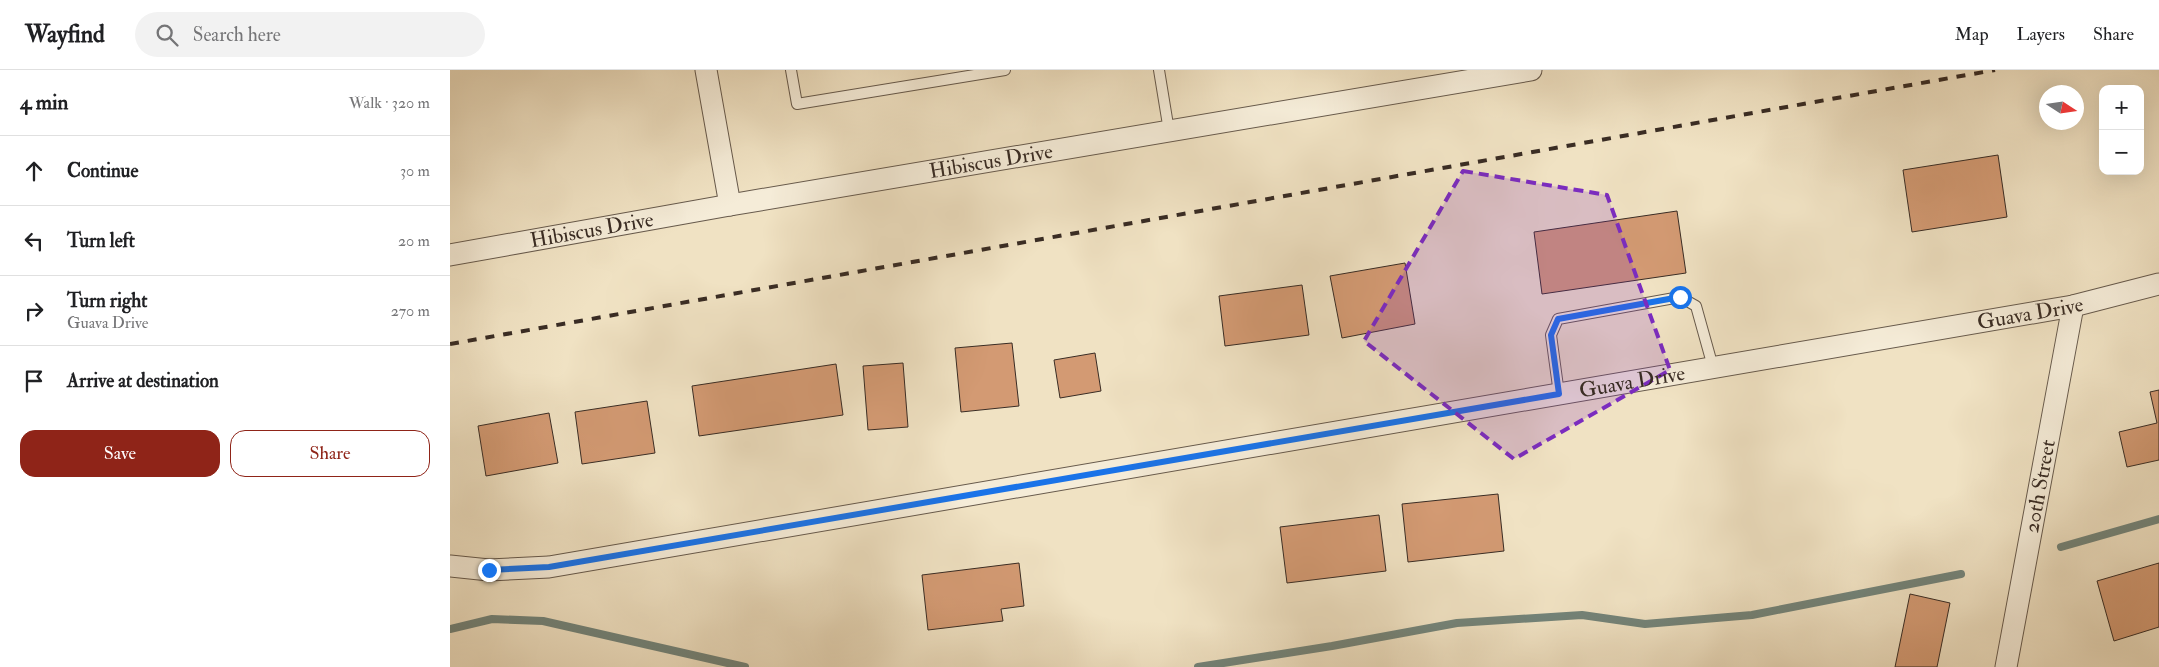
<!DOCTYPE html>
<meta charset="utf-8">
<style>
body{margin:0;font-family:"IM FELL Double Pica",serif;background:#f2f2f2;color:#202124}
.controls{position:absolute;right:15px;top:15px;display:grid;overflow:hidden;border-radius:10px;box-shadow:0 5px 20px #0002}
.controls button{width:45px;height:45px;display:grid;place-items:center;padding:0;border:0;border-bottom:1px solid #e0e0e0;background:#fff;color:#202124;font:25px sans-serif}
.compass{position:absolute;left:1589px;top:15px;width:45px;height:45px;border-radius:50%;background:#fff;box-shadow:0 5px 20px #0002;rotate:102deg}
.stop{position:absolute;width:15px;height:15px;margin:-11px;border:4px solid #1a73e8;border-radius:50%;background:#fff}
.stop.end{background:#1a73e8;border-color:#fff;box-shadow:0 1px 5px #0008}
.list{margin:0;padding:0;list-style:none}
h2{display:flex;justify-content:space-between;align-items:center;height:65px;margin:0;padding:0 20px;font-size:21px}
h2 small{font-size:16px;font-weight:400;color:#757577}
.list li{display:grid;grid-template-columns:32px 1fr auto;gap:15px;align-items:center;box-sizing:border-box;height:70px;padding:0 20px;border-top:1px solid #e0e0e0}
.list b{display:block;font-size:19px;white-space:nowrap}
.list p{margin:0;font-size:16px;white-space:nowrap;color:#757577}
.list em{font-size:16px;font-style:normal;color:#757577}
.actions{display:flex;gap:10px;padding:15px 20px}
.actions a{flex:1;padding:11px 0;border:1px solid #8f2418;border-radius:15px;text-align:center;font-size:18px;color:#8f2418}
.actions .main{background:#8f2418;color:#fff}
.icon{flex:none;width:28px;height:28px;fill:none;stroke:currentColor;stroke-width:2;stroke-linecap:round;stroke-linejoin:round}
.map{position:relative;flex:none;width:1709px;height:597px;overflow:hidden}
header{display:flex;align-items:center;gap:30px;box-sizing:border-box;height:70px;padding:0 25px;background:#fff;border-bottom:1px solid #e0e0e0}
header strong{font-size:24px}
nav{display:flex;gap:28px;margin-inline-start:auto;font-size:18px}
.search{width:350px;height:45px;background:#f2f2f2;display:flex;align-items:center;gap:12px;box-sizing:border-box;padding:0 18px;border-radius:28px;color:#757577;font-size:19px}
main{display:flex}
aside{flex:1;background:#fff}
.map>svg:first-child{display:block}
.lines{fill:none;stroke-linecap:round;stroke-linejoin:round}
.stream{stroke:#73847a;stroke-width:8}
.building{fill:#d39a73;stroke:#392c24}
.service-casing{stroke:#675a4c;stroke-width:12}
.minor-casing{stroke:#675a4c;stroke-width:23}
.service{stroke:#f5ecd8;stroke-width:10}
.minor{stroke:#f5ecd8;stroke-width:21}
.rail{stroke:#392c24;stroke-width:4;stroke-dasharray:9 9;stroke-linecap:butt}
.route{stroke:#1a73e8;stroke-width:6}
.marked{fill:#7b2cbf;fill-opacity:0.2;stroke:#7b2cbf;stroke-width:4;stroke-dasharray:10 6;stroke-linejoin:round}
.labels{text-anchor:middle;stroke-width:4;stroke-linejoin:round;paint-order:stroke}
.street-label{font-size:21px;fill:#392c24;stroke:#f5ecd8}
</style>
<header>
<strong>Wayfind</strong>
<div class="search"><svg class="icon" aria-label="search" viewBox="0 0 24 24"><circle cx="10" cy="10" r="6"/><path d="M15 15l6 6"/></svg>Search here</div>
<nav><a>Map</a><a>Layers</a><a>Share</a></nav>
</header>
<main>
<aside>
<h2>4 min<small>Walk · 320 m</small></h2>
<ul class="list">
<li><svg class="icon" aria-label="ahead" viewBox="0 0 24 24"><path d="M12 20V5M6 11l6-6 6 6"/></svg><div><b>Continue</b></div><em>30 m</em></li>
<li><svg class="icon" aria-label="left" viewBox="0 0 24 24"><path d="M17 20v-9H6M10 6l-5 5 5 5"/></svg><div><b>Turn left</b></div><em>20 m</em></li>
<li><svg class="icon" aria-label="right" viewBox="0 0 24 24"><path d="M7 20v-9h11M14 6l5 5-5 5"/></svg><div><b>Turn right</b><p>Guava Drive</p></div><em>270 m</em></li>
<li><svg class="icon" aria-label="arrive" viewBox="0 0 24 24"><path d="M6 21V4h12l-3 4 3 4H6"/></svg><div><b>Arrive at destination</b></div></li>
</ul>
<div class="actions"><a class="main">Save</a><a>Share</a></div>
</aside>
<div class="map">
<svg width="1709" height="597" viewBox="0 0 1709 597">
<rect width="100%" height="100%" fill="#f0e2c3"/>
<filter id="stains"><feTurbulence type="fractalNoise" baseFrequency=".004" numOctaves="4"/><feColorMatrix values="0 0 0 0 .2 0 0 0 0 .09 0 0 0 0 .02 0 0 0 .5 -.17"/></filter>
<radialGradient id="worn" r=".72"><stop offset=".6" stop-color="#630" stop-opacity="0"/><stop offset="1" stop-color="#630" stop-opacity=".3"/></radialGradient>
<g class="lines">
<path class="stream" d="M1611,477L1709,449
M0,559L42,549L93,551L295,597
M748,597L882,576L1007,553L1132,545L1195,554L1302,545L1511,504"/>
</g>
<path class="building" d="M1548,85L1557,147L1462,162L1453,100Z
M1227,141L1236,203L1092,224L1084,162Z
M955,193L965,254L892,268L880,206Z
M852,215L859,265L775,276L769,226Z
M562,273L569,336L511,342L505,278Z
M645,283L651,321L610,328L604,290Z
M453,293L458,357L418,360L413,296Z
M386,294L393,345L249,366L242,316Z
M1709,320V390L1677,397L1669,362L1707,353L1700,322Z
M197,331L205,383L132,394L125,342Z
M99,343L108,393L36,406L28,356Z
M1048,424L1054,481L958,492L952,434Z
M929,445L936,501L837,513L830,457Z
M569,493L574,536L551,539L553,551L478,560L472,505Z
M1709,493V557L1664,571L1647,511Z
M1460,524L1500,533L1487,597H1445Z"/>
<g class="lines">
<defs>
<path id="service" d="M341,0L347,34L555,0
M709,0L719,61
M1109,324L1101,265L1108,249L1230,227L1246,236L1263,297"/>
<g id="minor">
<path d="M256,0L280,135"/>
<path id="s1" d="M0,185L280,135L1081,0"/>
<path id="s2" d="M0,496L39,500L99,497L1623,236L1709,214"/>
<path id="s3" d="M1556,597L1623,236"/>
</g>
</defs>
<use href="#service" class="service-casing"/>
<use href="#minor" class="minor-casing"/>
<use href="#service" class="service"/>
<use href="#minor" class="minor"/>
<path class="rail" d="M0,274L1545,0"/>
</g>
<g class="lines">
<path class="route" d="M39,500L99,497L1109,324L1101,265L1108,249L1230,227"/>
</g>
<path class="marked" d="M1013,101L1157,125L1220,300L1064,389L914,271Z"/>
<g class="labels">
<g class="street-label">
<text dy="7" stroke="none"><textPath href="#s1" startOffset="549">Hibiscus Drive</textPath></text>
<text dy="7" stroke="none"><textPath href="#s1" startOffset="144">Hibiscus Drive</textPath></text>
<text dy="7" stroke="none"><textPath href="#s2" startOffset="1602">Guava Drive</textPath></text>
<text dy="7" stroke="none"><textPath href="#s2" startOffset="1198">Guava Drive</textPath></text>
<text dy="7" stroke="none"><textPath href="#s3" startOffset="184">20th Street</textPath></text>
</g>
</g>
<rect width="100%" height="100%" filter="url(#stains)"/>
<rect width="100%" height="100%" fill="url(#worn)"/>
</svg>
<div class="controls">
<button>+</button>
<button>−</button>
</div>
<svg class="compass" viewBox="-18 -18 36 36"><path d="M0-13l5 13h-10z" fill="#e53935"/><path d="M0 13l5-13h-10z" fill="#757577"/></svg>
<div class="stop" style="left:1230px;top:227px"></div>
<div class="stop end" style="left:39px;top:500px"></div>
</div>
</main>
